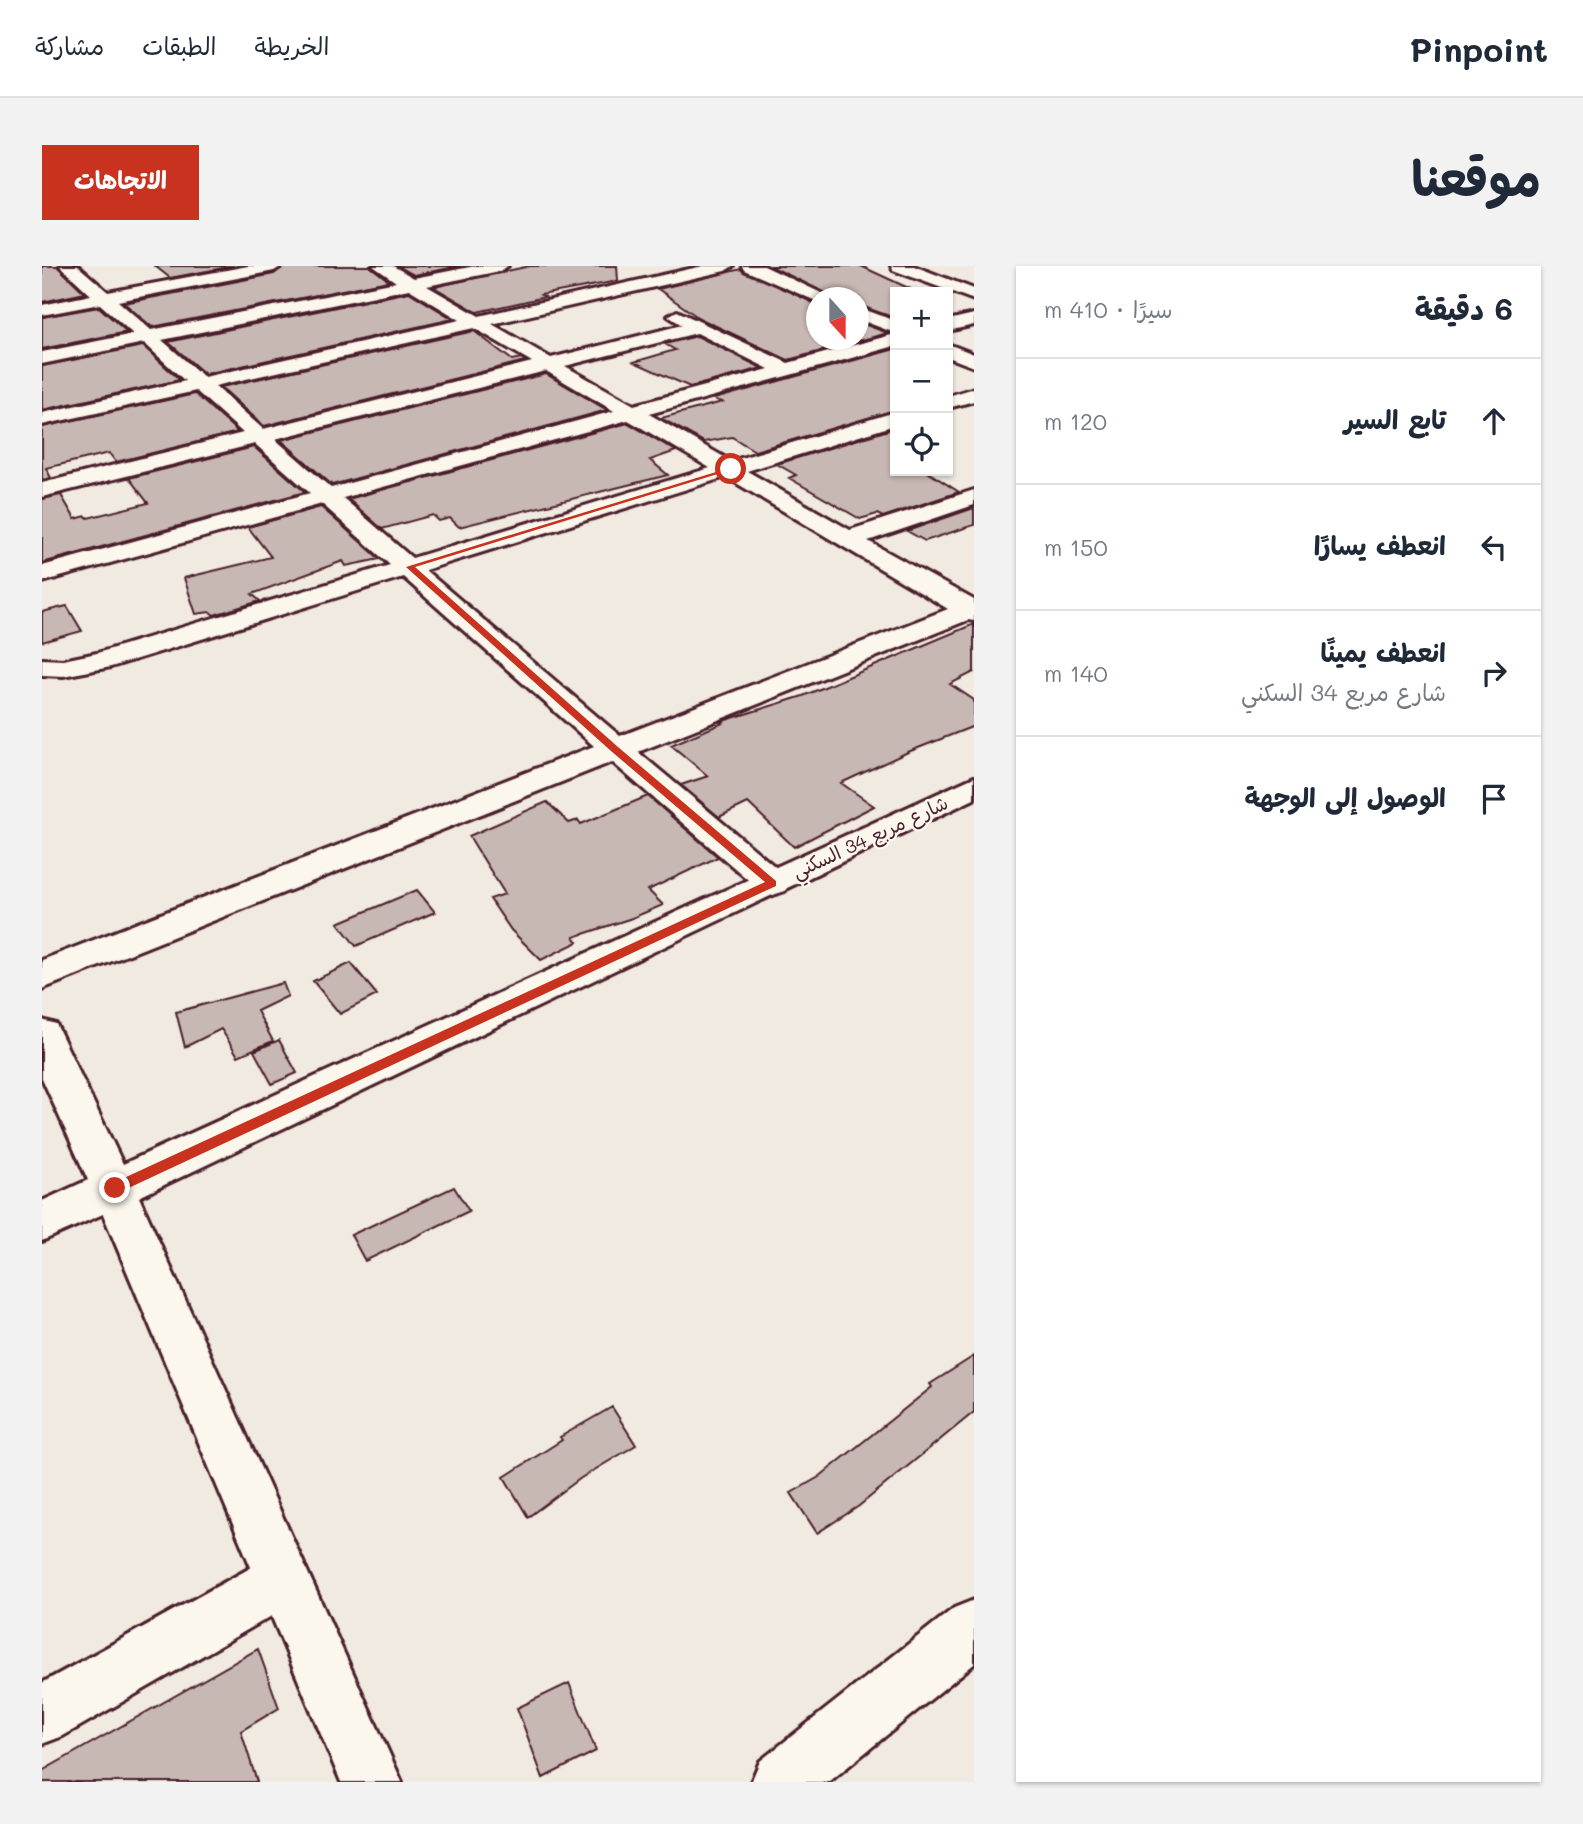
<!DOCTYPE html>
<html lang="ar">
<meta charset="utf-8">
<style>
body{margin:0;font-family:Mali,"Playpen Sans Arabic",sans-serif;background:#f2f2f3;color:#1f2937;direction:rtl}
.controls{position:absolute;right:21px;top:21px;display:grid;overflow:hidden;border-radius:0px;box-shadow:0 2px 5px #0004}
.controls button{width:63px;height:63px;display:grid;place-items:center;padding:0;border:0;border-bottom:2px solid #e0e1e3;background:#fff;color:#1f2937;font:35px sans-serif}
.compass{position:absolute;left:764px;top:21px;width:63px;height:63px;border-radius:50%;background:#fff;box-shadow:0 2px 5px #0004;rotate:159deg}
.stop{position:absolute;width:21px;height:21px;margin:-16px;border:5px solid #c8321e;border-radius:50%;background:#fff}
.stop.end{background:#c8321e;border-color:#fff;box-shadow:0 2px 7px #0008}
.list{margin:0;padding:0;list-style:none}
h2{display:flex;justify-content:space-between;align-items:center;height:91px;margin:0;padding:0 28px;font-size:30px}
h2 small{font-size:23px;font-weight:400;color:#747a83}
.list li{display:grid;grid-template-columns:46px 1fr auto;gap:21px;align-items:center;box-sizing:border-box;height:126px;padding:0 28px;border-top:2px solid #e0e1e3}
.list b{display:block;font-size:26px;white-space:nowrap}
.list p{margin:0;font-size:23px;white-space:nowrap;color:#747a83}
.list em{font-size:23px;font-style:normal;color:#747a83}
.icon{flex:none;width:38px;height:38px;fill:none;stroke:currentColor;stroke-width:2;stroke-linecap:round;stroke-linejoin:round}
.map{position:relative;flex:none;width:932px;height:1516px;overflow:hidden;direction:ltr;border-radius:0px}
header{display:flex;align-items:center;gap:42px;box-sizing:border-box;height:98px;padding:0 35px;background:#fff;border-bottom:2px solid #e0e1e3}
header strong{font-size:33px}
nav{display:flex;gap:38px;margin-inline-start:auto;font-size:24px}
.intro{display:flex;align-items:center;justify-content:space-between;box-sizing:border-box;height:168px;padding:0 42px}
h1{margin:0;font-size:49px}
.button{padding:18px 32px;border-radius:0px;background:#c8321e;color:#fff;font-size:24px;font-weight:700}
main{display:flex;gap:42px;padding:0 42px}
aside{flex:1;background:#fff;border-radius:0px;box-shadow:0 2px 5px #0004}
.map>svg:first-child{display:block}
.building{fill:#c8b8b3;stroke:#4a1f2b;stroke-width:2}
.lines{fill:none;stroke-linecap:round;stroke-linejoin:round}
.minor-casing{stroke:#4a1f2b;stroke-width:6}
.tertiary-casing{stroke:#4a1f2b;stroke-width:6}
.minor{fill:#fbf7ec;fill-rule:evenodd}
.tertiary{fill:#fbf7ec;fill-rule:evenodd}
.route{fill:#c8321e}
.labels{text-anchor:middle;stroke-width:5;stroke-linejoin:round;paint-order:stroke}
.street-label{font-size:19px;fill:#4a1f2b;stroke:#fbf7ec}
</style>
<header>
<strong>Pinpoint</strong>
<nav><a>الخريطة</a><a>الطبقات</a><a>مشاركة</a></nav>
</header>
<div class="intro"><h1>موقعنا</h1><a class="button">الاتجاهات</a></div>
<main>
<aside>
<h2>6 دقيقة<small>سيرًا · 410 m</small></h2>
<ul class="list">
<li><svg class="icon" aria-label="ahead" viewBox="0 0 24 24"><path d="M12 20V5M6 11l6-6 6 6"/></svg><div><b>تابع السير</b></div><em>120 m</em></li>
<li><svg class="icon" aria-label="left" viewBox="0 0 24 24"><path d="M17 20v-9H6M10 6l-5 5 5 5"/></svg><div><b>انعطف يسارًا</b></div><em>150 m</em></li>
<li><svg class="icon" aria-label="right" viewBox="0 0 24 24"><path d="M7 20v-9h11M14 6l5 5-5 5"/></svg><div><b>انعطف يمينًا</b><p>شارع مربع 34 السكني</p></div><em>140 m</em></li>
<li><svg class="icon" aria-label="arrive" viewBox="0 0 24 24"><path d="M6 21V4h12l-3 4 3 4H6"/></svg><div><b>الوصول إلى الوجهة</b></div></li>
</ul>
</aside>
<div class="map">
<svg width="932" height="1516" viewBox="0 0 932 1516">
<rect width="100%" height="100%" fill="#f0eae0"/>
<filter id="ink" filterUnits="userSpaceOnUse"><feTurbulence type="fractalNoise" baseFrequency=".0143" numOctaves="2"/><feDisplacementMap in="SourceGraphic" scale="14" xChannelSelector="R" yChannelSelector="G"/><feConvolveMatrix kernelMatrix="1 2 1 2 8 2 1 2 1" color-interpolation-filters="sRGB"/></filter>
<g filter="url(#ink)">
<path class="building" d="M0,0H15L43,27L0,36Z
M113,0H192L128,12Z
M242,0H328L347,15L110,61L82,37L232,8Z
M356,0H419L372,9Z
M488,0H575L576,15L499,29L503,31L435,46L392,21Z
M728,0H819L875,26H853V52L816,39V32H793Z
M699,3L774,38V74H816V56L846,67L746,94L657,52L616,23Z
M367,26L411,53L163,108L126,76Z
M57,41L85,66L0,83V51Z
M432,65L470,94L479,92L483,95L222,160L179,121Z
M655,70L720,102L648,121L592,96L633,84L623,78Z
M101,80L138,114L0,144V100Z
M853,83V144L713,185L690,171L662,176L619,152L680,136L672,133Z
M504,108L565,144L290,219L239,174Z
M153,128L196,166L74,196L67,187L4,202L9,212L0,214V161Z
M586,157L634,185L608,194L626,209L417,261L408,252L397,255L391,249L340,263L306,233Z
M853,162V205H884L917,226L841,251L835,248L818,253L747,212L754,209L735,198Z
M212,181L263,226L0,297V233L19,229L33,253L44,250L46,252L106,237L87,212Z
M279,241L338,293L304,300L301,295L210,328L218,335L172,349L168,346L154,348L142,312L229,291L206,261Z
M932,242V259L883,275L865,265Z
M25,340L40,365L0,376V346Z
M932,358V406L908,418L932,434V460L866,486L799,517L832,540L752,581L706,537L677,551L639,519L666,510L629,479L681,457L679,456L684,454L761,430Z
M606,530L676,591L606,624L621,639L590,652L532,671L536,676L499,694L469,664L448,633L463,628L427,570L505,536L527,557L536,554L539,558Z
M375,624L393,646L314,680L296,657Z
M309,697L335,729L298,748L271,715Z
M241,717L246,730L215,745L231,775L196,790L179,763L143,781L134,746Z
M237,774L255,807L230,818L212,785Z
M412,921L427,945L323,995L309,969Z
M932,1090V1146L817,1240L775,1267L749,1227L777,1211L890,1121L888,1118Z
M570,1141L594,1179L539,1212L486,1251L462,1211L520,1174L518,1171Z
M216,1383L237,1442L199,1465L215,1516H0V1505Z
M527,1417L554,1485L501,1512L475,1442Z"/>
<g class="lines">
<defs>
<path id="minor" d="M18,0H36L66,26L206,0H240L232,5L76,35L109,64L354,16L331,0H351L372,12L433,0H466L458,5L385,20L437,50L661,0H691L683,5L450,58L509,92L640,59L626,50L635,45L746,97L853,68V80L607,148L689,195L853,146V159L705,205L808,264L932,224V239L826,275L932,334V355L926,354L596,486L743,609L748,617L743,625L731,629L719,625L570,496L0,723V694L552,480L361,311L69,401L21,410L0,409V393L21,394L55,387L348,299L280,238L0,316V300L268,227L213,178L0,231V217L201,167L154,125L0,159V147L143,115L102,77L0,98V86L91,68L58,38L0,49V39L49,29ZM367,23L418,54L162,111L120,74ZM432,62L490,96L221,163L173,120ZM655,67L727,103L592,139L523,100ZM504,105L572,145L289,222L233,173ZM586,154L668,202L370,292L301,232ZM684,211L906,343L578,470L383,304Z
M700,0H722L790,32H774V35L702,4Z
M849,0H872L932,23V34L851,4Z
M816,41L853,55V67L816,53Z
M932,48V59L906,65V54Z
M906,78L932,88V101L906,91Z
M932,122V135L906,142V130Z
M240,1287L259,1295L267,1314L259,1333L21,1470L0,1478V1417L221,1295Z
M932,1334V1398L787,1516H709L718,1495L912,1342Z"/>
<path id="tertiary" d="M932,511V533L97,931L360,1516H299L61,948L0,975V935L46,914L0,812V754L14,758L81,898Z"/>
</defs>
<use href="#minor" class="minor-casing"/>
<use href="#tertiary" class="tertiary-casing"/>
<use href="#minor" class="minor"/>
<use href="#tertiary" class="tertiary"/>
</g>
</g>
<path class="route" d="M687,202L692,203L373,301L576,481L734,615V620L78,926H69V918L723,616L569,485L364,301Z"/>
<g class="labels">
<g class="street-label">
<text transform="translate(828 571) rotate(-25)" y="7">شارع مربع 34 السكني</text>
</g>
</g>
</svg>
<div class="controls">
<button>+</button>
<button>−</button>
<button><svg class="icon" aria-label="locate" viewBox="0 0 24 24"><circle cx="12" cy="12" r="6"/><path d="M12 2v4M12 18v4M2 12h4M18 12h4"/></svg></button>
</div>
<svg class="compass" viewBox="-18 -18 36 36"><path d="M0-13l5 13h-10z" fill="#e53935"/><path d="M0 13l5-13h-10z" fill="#747a83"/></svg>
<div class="stop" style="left:689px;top:203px"></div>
<div class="stop end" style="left:73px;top:922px"></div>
</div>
</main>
